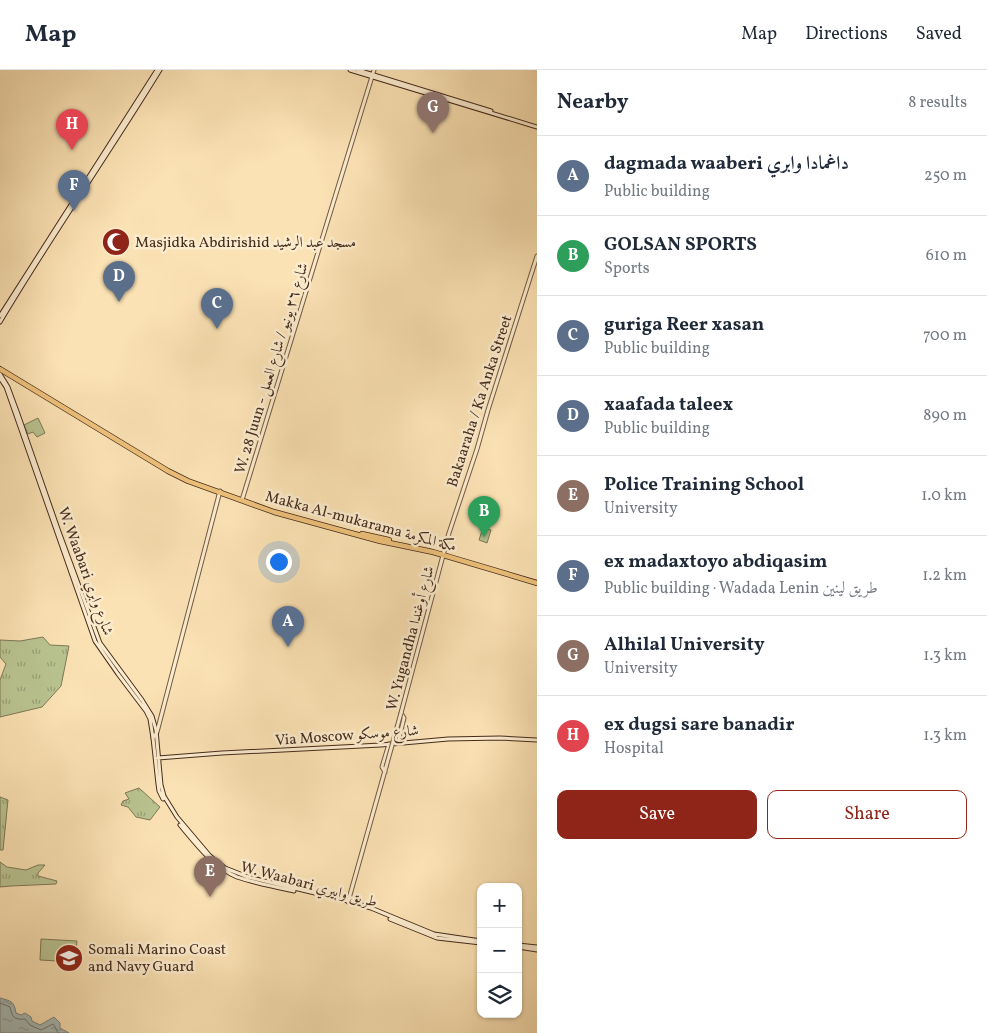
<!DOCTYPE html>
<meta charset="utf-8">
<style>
body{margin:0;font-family:Vollkorn,Amiri,serif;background:#f2f2f3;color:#1f2937}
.controls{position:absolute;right:15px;bottom:15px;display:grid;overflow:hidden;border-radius:10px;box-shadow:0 1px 4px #0004}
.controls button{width:45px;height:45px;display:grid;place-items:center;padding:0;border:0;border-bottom:1px solid #e0e1e3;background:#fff;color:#1f2937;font:25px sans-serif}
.you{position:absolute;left:278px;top:491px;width:18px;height:18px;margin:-12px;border:4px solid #fff;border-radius:50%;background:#1a73e8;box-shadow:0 0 0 8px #1a73e833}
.badge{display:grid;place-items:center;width:32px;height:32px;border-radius:50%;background:#8f2418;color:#fff;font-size:16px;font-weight:700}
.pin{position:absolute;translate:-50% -41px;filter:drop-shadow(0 1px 2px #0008)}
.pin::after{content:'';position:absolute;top:26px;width:18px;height:15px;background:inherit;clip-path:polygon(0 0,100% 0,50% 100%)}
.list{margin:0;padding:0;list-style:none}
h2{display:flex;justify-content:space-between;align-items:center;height:65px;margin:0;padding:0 20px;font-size:21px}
h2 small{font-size:16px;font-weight:400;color:#747a83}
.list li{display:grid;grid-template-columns:32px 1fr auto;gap:15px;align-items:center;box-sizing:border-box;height:80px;padding:0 20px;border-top:1px solid #e0e1e3}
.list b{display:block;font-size:19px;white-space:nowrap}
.list p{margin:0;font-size:16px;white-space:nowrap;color:#747a83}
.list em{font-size:16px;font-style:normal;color:#747a83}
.actions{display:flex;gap:10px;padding:15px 20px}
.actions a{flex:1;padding:11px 0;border:1px solid #8f2418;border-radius:10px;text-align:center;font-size:18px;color:#8f2418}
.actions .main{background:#8f2418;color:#fff}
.icon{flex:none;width:28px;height:28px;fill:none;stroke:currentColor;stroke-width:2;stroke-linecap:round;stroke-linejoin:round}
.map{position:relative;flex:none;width:537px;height:963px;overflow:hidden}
header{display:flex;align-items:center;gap:30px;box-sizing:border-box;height:70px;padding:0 25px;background:#fff;border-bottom:1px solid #e0e1e3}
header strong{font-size:24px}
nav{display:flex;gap:28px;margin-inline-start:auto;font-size:18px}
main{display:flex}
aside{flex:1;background:#fff}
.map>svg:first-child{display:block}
.grass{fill:url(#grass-tufts);stroke:#7f7857}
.pitch{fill:#b9c491;stroke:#7f7857}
.water{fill:url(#water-ripples);stroke:#7f817b}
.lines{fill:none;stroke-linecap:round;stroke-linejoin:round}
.shore{stroke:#75726b;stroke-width:1}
.tertiary-casing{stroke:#725943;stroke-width:5}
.secondary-casing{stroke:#452b1d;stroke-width:5}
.trunk-casing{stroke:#452b1d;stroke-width:6}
.tertiary{stroke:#fcecce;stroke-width:3}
.secondary{stroke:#fcecce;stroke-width:3}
.trunk{stroke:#eec17a;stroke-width:4.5}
.tertiary-bridge-casing{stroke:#725943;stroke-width:5;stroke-linecap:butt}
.tertiary-bridge{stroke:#fcecce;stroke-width:3}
.labels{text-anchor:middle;stroke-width:5;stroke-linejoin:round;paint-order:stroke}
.poi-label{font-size:15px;fill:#452b1d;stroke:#fcecce;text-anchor:start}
.street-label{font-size:15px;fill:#452b1d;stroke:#fcecce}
</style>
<header>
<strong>Map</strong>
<nav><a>Map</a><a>Directions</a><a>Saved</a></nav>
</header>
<main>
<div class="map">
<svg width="537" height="963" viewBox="0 0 537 963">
<defs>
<pattern id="grass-tufts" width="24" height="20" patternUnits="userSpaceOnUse" patternTransform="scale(1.25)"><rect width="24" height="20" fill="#b9c491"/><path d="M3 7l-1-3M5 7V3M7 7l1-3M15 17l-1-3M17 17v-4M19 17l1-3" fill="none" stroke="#989f76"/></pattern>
<pattern id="water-ripples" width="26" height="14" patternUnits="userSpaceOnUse" patternTransform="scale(1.25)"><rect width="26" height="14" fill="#a5bab9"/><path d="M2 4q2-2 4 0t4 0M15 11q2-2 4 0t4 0" fill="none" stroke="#889796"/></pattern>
</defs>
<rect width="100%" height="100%" fill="#fbe2b4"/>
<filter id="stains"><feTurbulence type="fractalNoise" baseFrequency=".004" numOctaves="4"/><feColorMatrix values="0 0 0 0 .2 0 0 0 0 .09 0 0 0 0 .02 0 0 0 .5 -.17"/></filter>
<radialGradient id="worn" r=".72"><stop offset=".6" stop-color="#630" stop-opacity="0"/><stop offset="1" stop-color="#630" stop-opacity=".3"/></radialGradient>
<path class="grass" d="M43,567L50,575L69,576L61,616L42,637L0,647V610L6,594L0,587V570L20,571Z
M139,718L160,737L150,750L136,747L128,737L121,735L123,731L129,729L125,723Z
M0,727L8,730L3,780H0Z
M0,792L7,797L26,800L38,795H45L38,803V806L57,811L56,814L11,816L0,817Z"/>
<path class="pitch" d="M38,348L45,363L37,367L33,362L28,364L24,355Z
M483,458L491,460L487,473L479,470Z
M41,869L77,871L75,892L40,890Z"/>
<path class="water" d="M0,928C11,931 14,931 16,943L21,945L25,943L31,947L32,951L40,955L54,947L60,953V958L69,963H0Z"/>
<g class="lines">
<path class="shore" d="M0,933L10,937C12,947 14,950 25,949L30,955L41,960L53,954C56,956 55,961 59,963"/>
<defs>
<path id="tertiary" d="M242,430L374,0
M153,668L157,662L220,421
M398,673L404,648L401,643L449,463L477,379L488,340L537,186
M385,702L382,697L389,674
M348,832L386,697"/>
<path id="secondary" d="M350,0L537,57
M358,0L491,41
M0,246L157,0
M0,252C51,166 108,85 160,0
M0,304L8,317L18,344L58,459L100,573L142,630L152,646L156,660L161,715L164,726L177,747L210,786L225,798L248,807L348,831L371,838L434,864L481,871
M0,308L6,317L12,334L95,571L118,604L146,641L150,649L153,668L158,714L159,721L163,729
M158,688L222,683L381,675L448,669L500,668L537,670
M180,755C196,774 213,797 237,807C255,813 275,817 294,821
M390,849L437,868L481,873
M518,875L537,877
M518,877L537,880"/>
<path id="trunk" d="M0,299L168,401L188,411L274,442L380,471L433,482L537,513
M362,464L389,470"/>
</defs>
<use href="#tertiary" class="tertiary-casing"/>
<use href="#secondary" class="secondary-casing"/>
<use href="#trunk" class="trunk-casing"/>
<use href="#tertiary" class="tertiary"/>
<use href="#secondary" class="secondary"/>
<use href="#trunk" class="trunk"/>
<defs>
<path id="tertiary-bridge" d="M386,697L401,643"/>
</defs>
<use href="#tertiary-bridge" class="tertiary-bridge-casing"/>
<use href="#tertiary-bridge" class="tertiary-bridge"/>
</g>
<defs>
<symbol id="mosque-disc" viewBox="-11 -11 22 22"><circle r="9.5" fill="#8f2418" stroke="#fcecce"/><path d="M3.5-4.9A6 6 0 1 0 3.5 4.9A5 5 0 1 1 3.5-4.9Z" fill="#fff"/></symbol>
<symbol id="university-disc" viewBox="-11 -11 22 22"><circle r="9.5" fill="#8f2418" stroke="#fcecce"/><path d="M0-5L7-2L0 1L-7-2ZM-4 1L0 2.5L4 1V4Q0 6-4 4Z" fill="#fff"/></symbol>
</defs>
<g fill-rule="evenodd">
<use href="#mosque-disc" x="100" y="156" width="32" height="32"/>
<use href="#university-disc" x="53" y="872" width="32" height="32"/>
</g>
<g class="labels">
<g class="poi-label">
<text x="135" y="177">Masjidka Abdirishid مسجد عبد الرشيد</text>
<text x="88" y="884">Somali Marino Coast<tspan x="88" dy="17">and Navy Guard</tspan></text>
</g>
<g class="street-label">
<text transform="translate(271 298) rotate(-73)" y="5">W. 28 Juun - شارع ٢٦ يونيو / شارع العمل</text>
<text transform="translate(479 331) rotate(-72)" y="5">Bakaaraha / Ka Anka Street</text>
<text transform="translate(361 451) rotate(15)" y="5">Makka Al-mukarama مكة المكرمة</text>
<text transform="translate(86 501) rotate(70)" y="5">W. Waabari شارع وابري</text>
<text transform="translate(410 568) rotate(-75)" y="5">W. Yugandha شارع أوغندا</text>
<text transform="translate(347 665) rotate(-4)" y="5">Via Moscow شارع موسكو</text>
<text transform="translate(309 814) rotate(15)" y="5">W. Waabari طريق وابيري</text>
</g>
</g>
<rect width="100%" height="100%" filter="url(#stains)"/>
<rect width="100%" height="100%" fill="url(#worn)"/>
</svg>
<div class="controls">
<button>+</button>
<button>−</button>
<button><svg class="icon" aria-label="layers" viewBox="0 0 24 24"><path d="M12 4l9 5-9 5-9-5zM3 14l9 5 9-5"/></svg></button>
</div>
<div class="you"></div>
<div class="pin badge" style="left:288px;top:577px;background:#5c6f8a">A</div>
<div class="pin badge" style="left:484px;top:467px;background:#2e9e5b">B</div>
<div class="pin badge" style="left:217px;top:259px;background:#5c6f8a">C</div>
<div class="pin badge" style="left:119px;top:232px;background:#5c6f8a">D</div>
<div class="pin badge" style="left:210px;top:827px;background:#8d6e63">E</div>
<div class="pin badge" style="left:74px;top:141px;background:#5c6f8a">F</div>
<div class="pin badge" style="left:433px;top:63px;background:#8d6e63">G</div>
<div class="pin badge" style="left:72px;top:80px;background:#e0444e">H</div>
</div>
<aside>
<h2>Nearby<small>8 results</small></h2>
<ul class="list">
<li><span class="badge" style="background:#5c6f8a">A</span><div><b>dagmada waaberi داغمادا وابري</b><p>Public building</p></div><em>250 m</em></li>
<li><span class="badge" style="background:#2e9e5b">B</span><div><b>GOLSAN SPORTS</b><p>Sports</p></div><em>610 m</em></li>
<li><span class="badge" style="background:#5c6f8a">C</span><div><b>guriga Reer xasan</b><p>Public building</p></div><em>700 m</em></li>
<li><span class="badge" style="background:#5c6f8a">D</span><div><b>xaafada taleex</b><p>Public building</p></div><em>890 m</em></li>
<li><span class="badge" style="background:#8d6e63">E</span><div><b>Police Training School</b><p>University</p></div><em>1.0 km</em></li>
<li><span class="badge" style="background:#5c6f8a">F</span><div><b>ex madaxtoyo abdiqasim</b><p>Public building · Wadada Lenin طريق لينين</p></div><em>1.2 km</em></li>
<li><span class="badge" style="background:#8d6e63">G</span><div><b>Alhilal University</b><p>University</p></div><em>1.3 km</em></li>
<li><span class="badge" style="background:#e0444e">H</span><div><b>ex dugsi sare banadir</b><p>Hospital</p></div><em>1.3 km</em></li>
</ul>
<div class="actions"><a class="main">Save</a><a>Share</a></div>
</aside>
</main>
